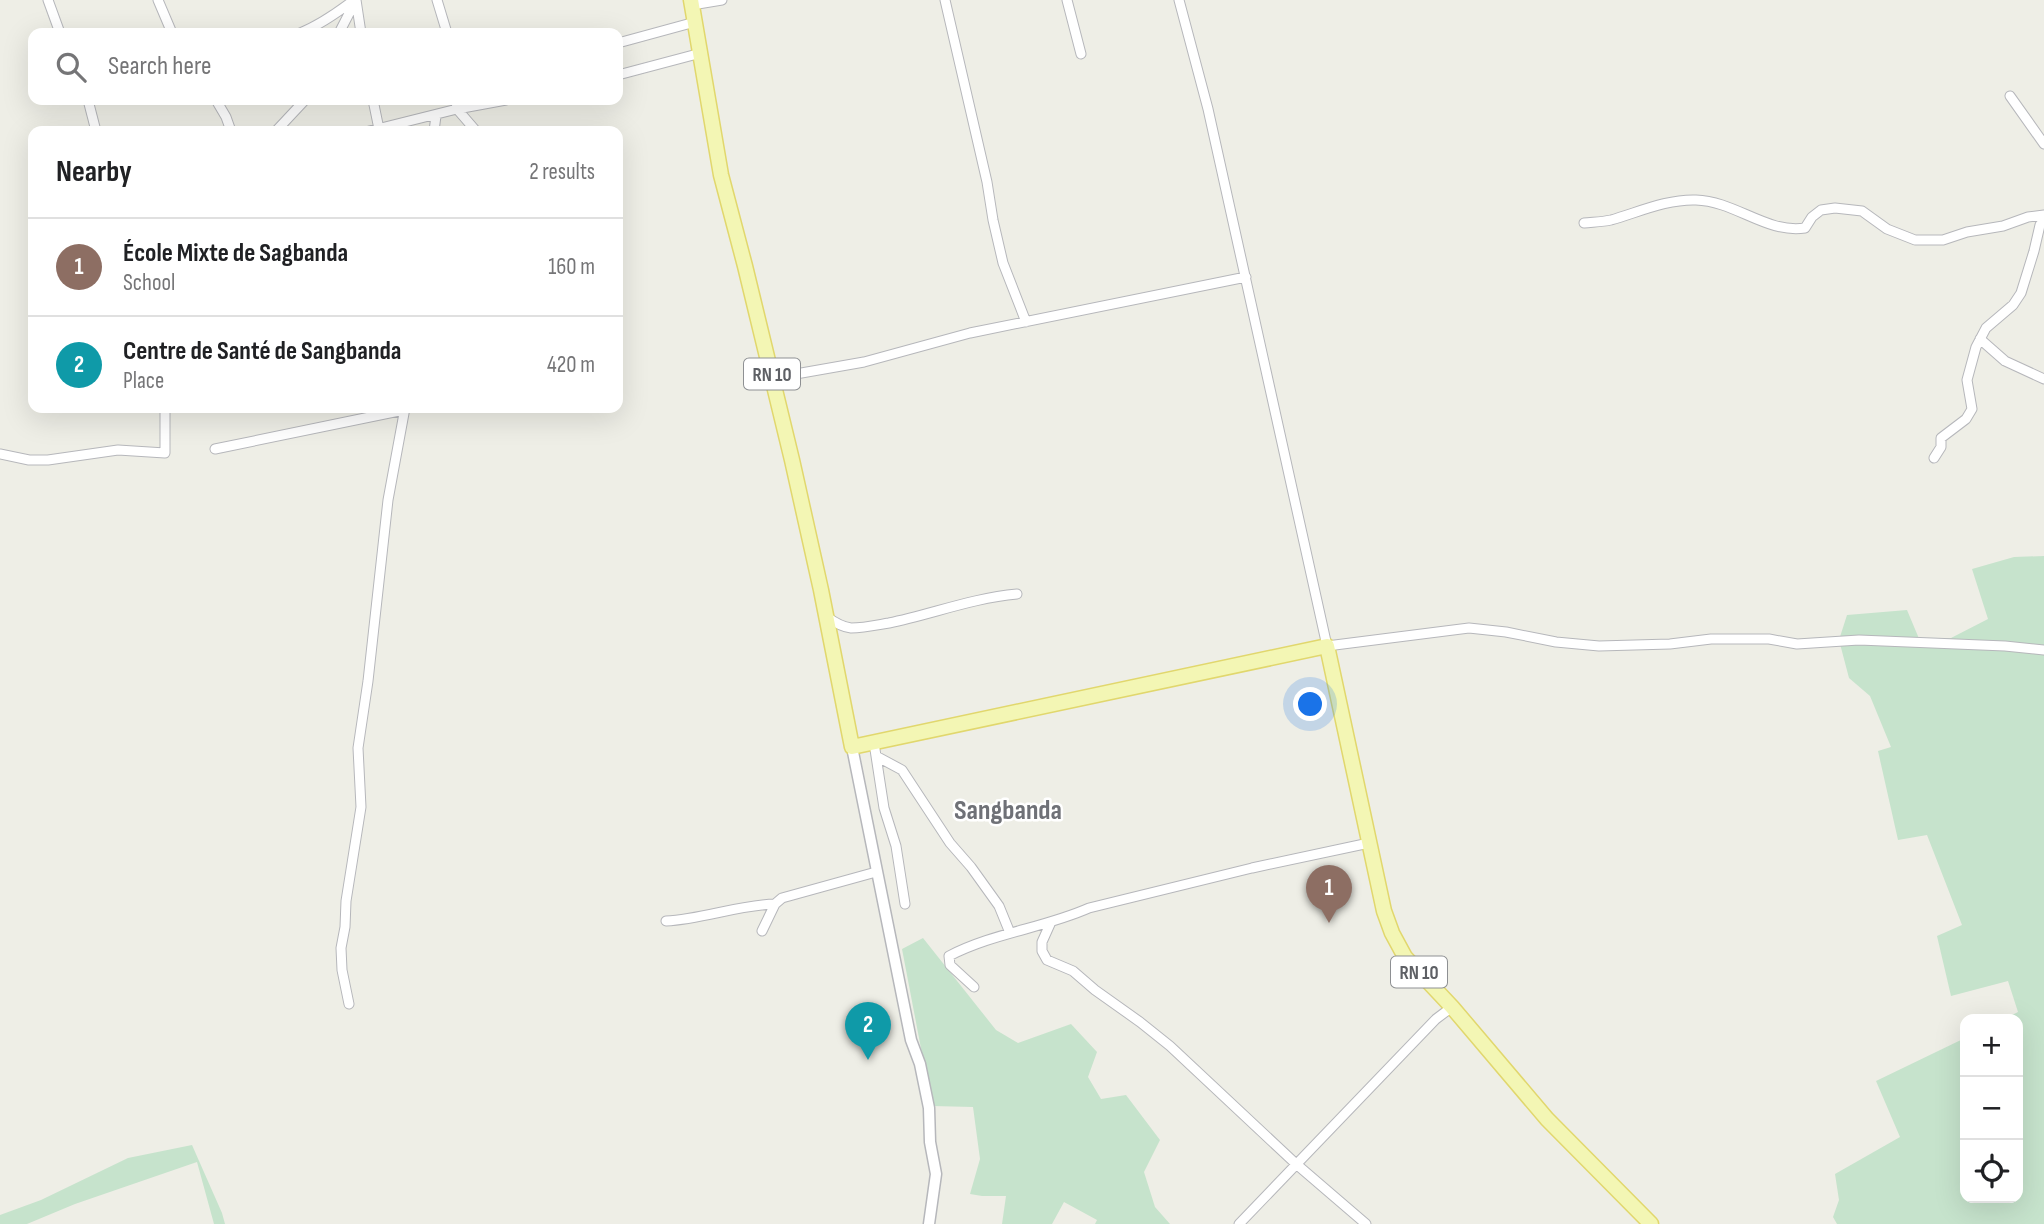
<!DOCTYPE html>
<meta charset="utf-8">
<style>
body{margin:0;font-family:"Sofia Sans Condensed",sans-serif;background:#f6f6f6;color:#202124}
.controls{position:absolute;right:21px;bottom:21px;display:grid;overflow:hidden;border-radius:14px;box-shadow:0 7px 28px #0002}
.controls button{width:63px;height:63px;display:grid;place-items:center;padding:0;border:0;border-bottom:2px solid #e0e0e0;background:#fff;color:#202124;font:35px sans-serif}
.you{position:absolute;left:1311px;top:705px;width:24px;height:24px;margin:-18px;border:5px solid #fff;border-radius:50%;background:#1a73e8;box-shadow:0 0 0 10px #1a73e833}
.badge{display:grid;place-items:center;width:46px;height:46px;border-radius:50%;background:#d56d46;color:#fff;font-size:23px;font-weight:700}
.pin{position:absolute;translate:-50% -58px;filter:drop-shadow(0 2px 4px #0008)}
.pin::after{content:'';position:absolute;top:37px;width:24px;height:21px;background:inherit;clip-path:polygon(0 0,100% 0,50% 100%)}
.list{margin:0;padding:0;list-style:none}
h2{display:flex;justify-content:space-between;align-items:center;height:91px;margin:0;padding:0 28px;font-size:30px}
h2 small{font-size:23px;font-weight:400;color:#757577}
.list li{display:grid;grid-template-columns:46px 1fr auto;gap:21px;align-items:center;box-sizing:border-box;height:98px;padding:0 28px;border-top:2px solid #e0e0e0}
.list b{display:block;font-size:26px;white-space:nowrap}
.list p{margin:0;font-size:23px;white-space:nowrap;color:#757577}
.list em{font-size:23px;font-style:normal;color:#757577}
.icon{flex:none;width:38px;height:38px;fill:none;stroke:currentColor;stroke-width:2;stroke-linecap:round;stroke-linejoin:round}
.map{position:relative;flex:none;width:2044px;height:1224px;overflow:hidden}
.search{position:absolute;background:#fff;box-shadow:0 7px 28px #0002;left:28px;top:28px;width:595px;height:77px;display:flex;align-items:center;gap:18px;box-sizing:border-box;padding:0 24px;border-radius:14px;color:#757577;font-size:26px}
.panel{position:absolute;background:#fff;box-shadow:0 7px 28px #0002;left:28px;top:126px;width:595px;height:287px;border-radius:14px}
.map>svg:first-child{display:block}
.green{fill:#c6e3cc}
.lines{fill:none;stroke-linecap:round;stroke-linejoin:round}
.minor-casing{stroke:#b6b7bb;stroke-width:11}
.tertiary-casing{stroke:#b6b7bb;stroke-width:13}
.primary-casing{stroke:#e1d76d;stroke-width:17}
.minor{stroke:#fff;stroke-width:9}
.tertiary{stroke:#fff;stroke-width:10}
.primary{stroke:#f3f6b4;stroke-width:14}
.labels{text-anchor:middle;stroke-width:5;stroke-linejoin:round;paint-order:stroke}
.shield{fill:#fff;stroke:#8e9093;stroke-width:2}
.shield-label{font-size:19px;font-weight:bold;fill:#5e6065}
.district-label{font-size:28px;font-weight:bold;fill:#6f7177;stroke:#fff}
</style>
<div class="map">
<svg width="2044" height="1224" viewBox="0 0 2044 1224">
<rect width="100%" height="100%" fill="#eeeee6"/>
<path class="green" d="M2044,556V1224H1837L1833,1217L1839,1200L1835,1174L1900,1137L1876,1081L1965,1038V1198H2018V1019H2004L2018,1012L2008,981L1951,996L1937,936L1962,925L1927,835L1898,840L1878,751L1891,747L1870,696L1849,678L1839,640L1847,615L1907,610L1920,641L1951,638L1988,619L1972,569L2014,557Z
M923,938L996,1030L1018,1043L1071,1024L1097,1052L1088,1077L1101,1099L1126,1095L1160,1140L1144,1172L1155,1207L1170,1224H1095L1097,1220L1064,1202L1052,1224H1002L1006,1196H982L970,1194L980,1159L973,1107L932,1106L902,949Z
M192,1145L222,1213L225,1224H214L197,1162L75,1204L27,1224H0V1215L41,1200L128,1158Z"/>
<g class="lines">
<defs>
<path id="minor" d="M48,0L60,33
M158,0L172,33
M356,0L361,33
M437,0L447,33
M945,0L987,182L993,220L1003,263L1026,322
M1067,0L1081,54
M1179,0L1208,109L1327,646L1469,628L1506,632L1556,642L1599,646L1670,644L1711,639H1769L1797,644L1859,640L2005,646L2044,650
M692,5L722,0
M300,33C320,25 337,13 354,0
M339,33L355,2
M618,43L695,22
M618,75L701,53
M2010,96L2044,144
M88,100L96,131
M216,100L226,117L231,131
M373,100L379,129
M456,100L457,109L476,131
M276,131L305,100
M369,131L457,109L506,100
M434,131L436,116
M1584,223C1593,222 1602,222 1611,220C1639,212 1667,199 1696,200C1735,201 1767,234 1805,228L1812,217L1821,210L1835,208L1862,211L1887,229L1915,240H1943L1967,232L2003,226L2028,217L2044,215
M1980,339L2005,361L2044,379
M773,378L864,362L970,333L1246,277
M215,449L404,410
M0,454L29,460H48L118,450L165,453V408
M1934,458L1941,447V438L1966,419L1972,409L1967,380L1976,347L1986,328L2013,305L2021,293L2034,251L2040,225L2044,221
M827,617C834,622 842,627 851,628C864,628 877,625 889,623C932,614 973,598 1017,594
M874,743L884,808L896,846L905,904
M876,756L902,770L950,843L971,867L999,906L1010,933
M666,921C703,919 738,905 775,904
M1051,922L1042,942V951L1047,960L1073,971L1095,990L1140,1022L1170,1046L1295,1163L1366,1224
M762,931L775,904L782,898L876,872
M974,987L950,965L949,956C993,933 1044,928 1089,908L1252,868L1369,843
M349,1004L342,970L341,948L345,927L346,901L361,807L358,748L368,681L388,500L405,408
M1239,1224L1436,1019L1452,1007"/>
<path id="tertiary" d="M852,747L911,1040L920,1064L929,1108L930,1142L936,1174L929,1224"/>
<path id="primary" d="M691,0L721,175L745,266L792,460L821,590L852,747L1327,646L1384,911L1392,933L1405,957L1452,1007L1547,1119L1651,1224"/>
</defs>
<use href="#minor" class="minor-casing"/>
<use href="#tertiary" class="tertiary-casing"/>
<use href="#primary" class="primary-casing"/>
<use href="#minor" class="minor"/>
<use href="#tertiary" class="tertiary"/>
<use href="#primary" class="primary"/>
</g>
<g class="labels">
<g class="shield">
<rect x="744" y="358.5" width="56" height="31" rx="5"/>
<rect x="1391" y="956.5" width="56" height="31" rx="5"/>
</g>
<g class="shield-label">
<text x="772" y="381">RN 10</text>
<text x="1419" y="979">RN 10</text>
</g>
<g class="district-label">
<text x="1008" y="819">Sangbanda</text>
</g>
</g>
</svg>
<div class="controls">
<button>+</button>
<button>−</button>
<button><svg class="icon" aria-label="locate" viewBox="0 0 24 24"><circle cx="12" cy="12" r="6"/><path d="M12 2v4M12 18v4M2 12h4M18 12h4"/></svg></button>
</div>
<div class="you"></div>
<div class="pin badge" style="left:1329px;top:923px;background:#8d6e63">1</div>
<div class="pin badge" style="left:868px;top:1060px;background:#0f9aa8">2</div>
<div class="search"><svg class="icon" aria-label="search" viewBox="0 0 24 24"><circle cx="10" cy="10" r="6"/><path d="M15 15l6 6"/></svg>Search here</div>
<section class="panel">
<h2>Nearby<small>2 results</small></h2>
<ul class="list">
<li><span class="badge" style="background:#8d6e63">1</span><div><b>École Mixte de Sagbanda</b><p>School</p></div><em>160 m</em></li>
<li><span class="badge" style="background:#0f9aa8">2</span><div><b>Centre de Santé de Sangbanda</b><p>Place</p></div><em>420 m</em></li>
</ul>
</section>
</div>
